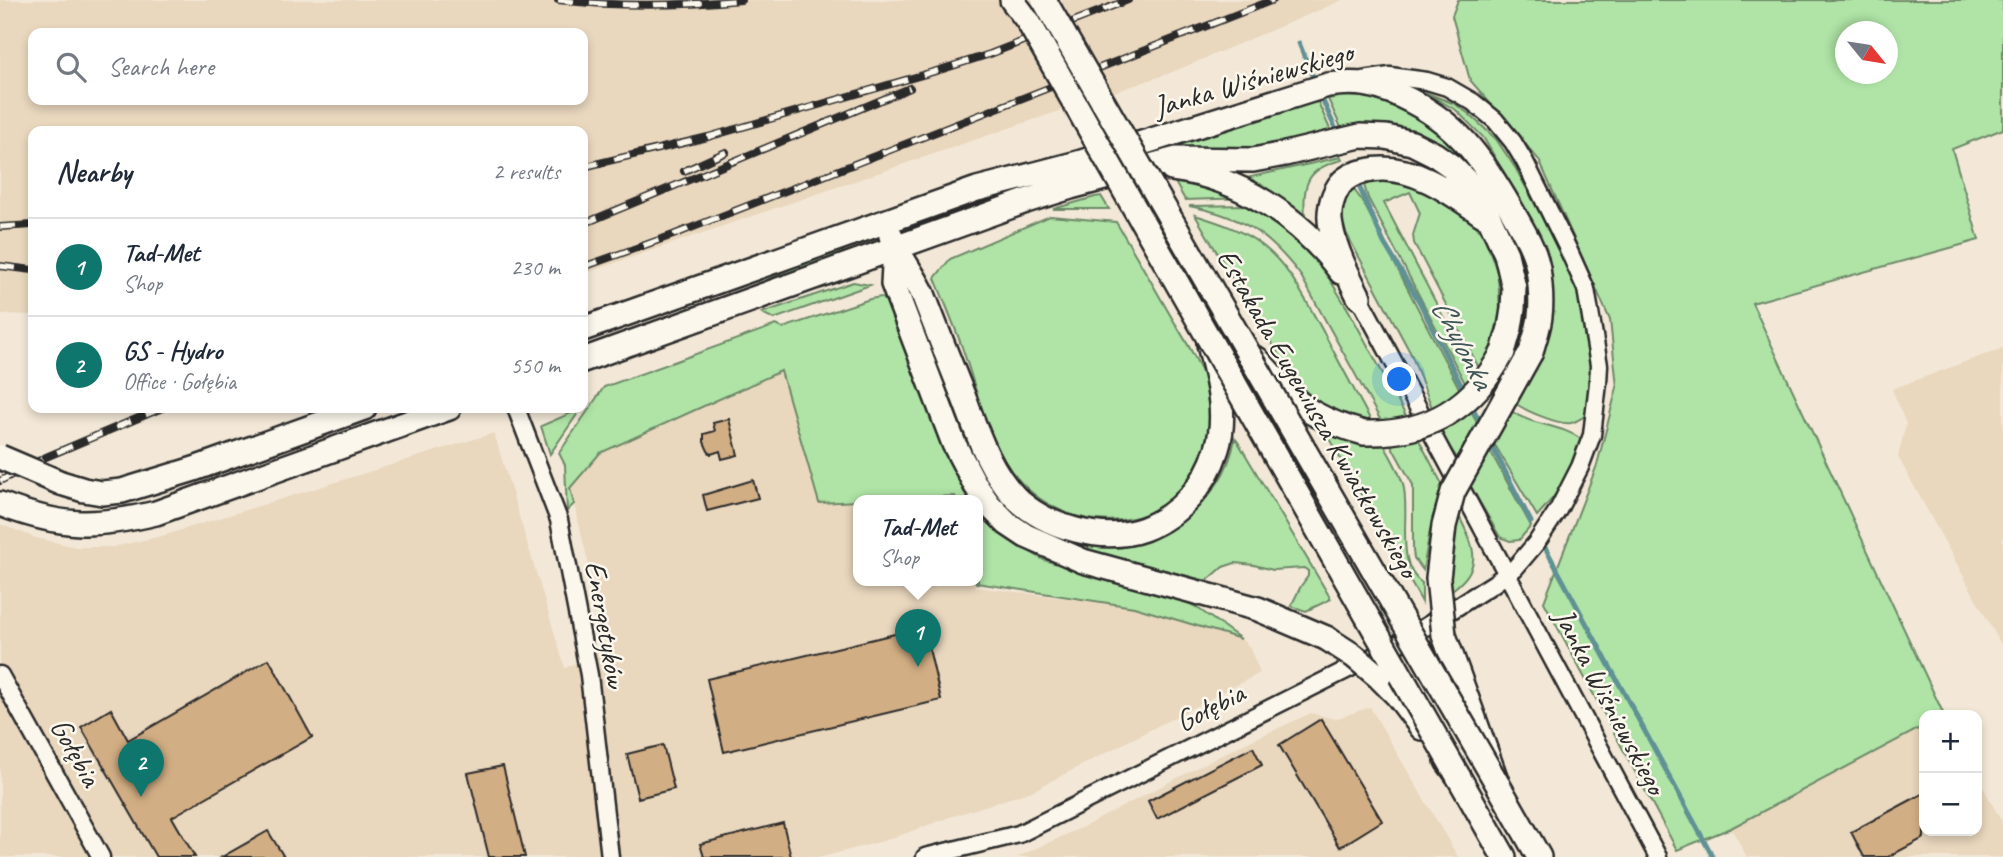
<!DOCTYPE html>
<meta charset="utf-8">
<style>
body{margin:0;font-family:Caveat,sans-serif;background:#f6f6f7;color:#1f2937}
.controls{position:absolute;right:21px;bottom:21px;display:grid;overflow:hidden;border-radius:14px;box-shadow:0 4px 10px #0003}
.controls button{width:63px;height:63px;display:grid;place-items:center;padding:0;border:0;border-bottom:2px solid #e0e1e3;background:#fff;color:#1f2937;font:35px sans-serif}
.compass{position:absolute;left:1835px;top:21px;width:63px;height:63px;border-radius:50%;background:#fff;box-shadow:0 4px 10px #0003;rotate:120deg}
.you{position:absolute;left:1400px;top:380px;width:24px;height:24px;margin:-18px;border:5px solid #fff;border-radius:50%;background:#1a73e8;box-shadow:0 0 0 10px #1a73e833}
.badge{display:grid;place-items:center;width:46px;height:46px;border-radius:50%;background:#0f766e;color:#fff;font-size:23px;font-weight:700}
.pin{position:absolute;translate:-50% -58px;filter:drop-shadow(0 2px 4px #0008)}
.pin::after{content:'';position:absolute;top:37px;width:24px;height:21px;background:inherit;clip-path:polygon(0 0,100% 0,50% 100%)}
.popup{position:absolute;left:853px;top:495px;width:130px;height:91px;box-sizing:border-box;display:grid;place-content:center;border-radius:14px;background:#fff;filter:drop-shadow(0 2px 5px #0005);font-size:23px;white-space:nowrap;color:#747a83}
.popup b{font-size:26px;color:#1f2937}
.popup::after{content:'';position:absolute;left:50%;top:100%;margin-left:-14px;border:14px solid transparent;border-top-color:#fff}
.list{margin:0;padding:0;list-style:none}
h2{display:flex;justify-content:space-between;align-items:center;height:91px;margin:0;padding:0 28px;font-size:30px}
h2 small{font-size:23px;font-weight:400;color:#747a83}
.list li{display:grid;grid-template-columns:46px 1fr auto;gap:21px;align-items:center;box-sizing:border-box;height:98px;padding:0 28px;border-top:2px solid #e0e1e3}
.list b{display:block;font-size:26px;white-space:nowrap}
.list p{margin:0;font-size:23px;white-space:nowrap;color:#747a83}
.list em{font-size:23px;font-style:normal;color:#747a83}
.icon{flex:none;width:38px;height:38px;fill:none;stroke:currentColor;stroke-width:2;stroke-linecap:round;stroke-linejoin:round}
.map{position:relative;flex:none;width:2003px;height:857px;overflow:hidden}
.search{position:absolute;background:#fff;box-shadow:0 4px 10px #0003;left:28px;top:28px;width:560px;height:77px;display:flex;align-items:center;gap:18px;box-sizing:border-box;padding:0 24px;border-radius:14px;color:#747a83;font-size:26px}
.panel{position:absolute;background:#fff;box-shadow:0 4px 10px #0003;left:28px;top:126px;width:560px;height:287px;border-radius:14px}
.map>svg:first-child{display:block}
.built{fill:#e9d7be;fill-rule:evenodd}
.green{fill:#afe4a6;stroke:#6d8868;stroke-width:2;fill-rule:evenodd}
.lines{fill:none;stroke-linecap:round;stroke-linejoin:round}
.stream{stroke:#609194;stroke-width:5}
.building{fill:#d2ae84;stroke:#2b2b2b;stroke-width:2}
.minor-casing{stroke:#2b2b2b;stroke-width:21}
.highway-casing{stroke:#2b2b2b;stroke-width:28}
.minor{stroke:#fbf7ec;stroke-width:16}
.highway{stroke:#fbf7ec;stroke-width:23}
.rail-casing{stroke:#2b2b2b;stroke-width:8}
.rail{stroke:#fbf7ec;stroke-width:5;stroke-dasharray:16;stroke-linecap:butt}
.highway-bridge-casing{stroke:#2b2b2b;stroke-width:28;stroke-linecap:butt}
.highway-bridge{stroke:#fbf7ec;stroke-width:23}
.labels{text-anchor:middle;stroke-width:5;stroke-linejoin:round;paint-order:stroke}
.street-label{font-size:30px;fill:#2b2b2b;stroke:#fbf7ec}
.water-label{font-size:32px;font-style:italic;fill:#415657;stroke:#fbf7ec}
</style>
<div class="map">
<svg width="2003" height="857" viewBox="0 0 2003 857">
<rect width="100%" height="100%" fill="#f3e8d7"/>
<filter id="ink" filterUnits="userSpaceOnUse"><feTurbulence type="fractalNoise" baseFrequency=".0143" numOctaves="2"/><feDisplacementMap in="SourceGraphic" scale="14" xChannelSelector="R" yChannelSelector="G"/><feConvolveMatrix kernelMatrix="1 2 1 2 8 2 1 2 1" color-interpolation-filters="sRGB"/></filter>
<g filter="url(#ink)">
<path class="built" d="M0,0H1343L1170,73L583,274V131H33V315L0,314ZM33,33H583V100H33Z
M2003,348V648L1898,457L1906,424L1892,389Z
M781,371L819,503L858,501V581H974L976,587L1134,607L1241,639L1249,646L1260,673L1032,791L950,817L887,840L822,857H0V524L36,538L76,547H113L162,536L494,433L565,668L609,647L570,488L600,453Z
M1370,707L1458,857H1017L1085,826L1231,750L1311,713L1335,719Z
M1924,726V831H1977V776L2003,824V857H1747L1731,828Z"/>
<path class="green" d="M1458,0H2003V129L1952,149L1979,240L1752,303L1944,715H1924V726L1731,828L1677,850L1544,602L1597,465L1617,387L1610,320L1539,160L1470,80L1452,16ZM1846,32H1888V74H1846Z
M1424,92L1455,104L1469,114L1496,139L1516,169L1565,260L1577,289L1588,323L1593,366L1587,415C1583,417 1576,422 1571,423C1558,425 1527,411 1516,404L1534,371L1543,249L1532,220L1483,137L1456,110Z
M1345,96L1365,97L1418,113L1457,144L1514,233L1526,277L1528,304L1520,350L1506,374V369L1524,308L1468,170L1343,132L1328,99Z
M1318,102L1333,136L1259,155L1160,157L1156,150L1292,106Z
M1341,157L1342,160C1308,168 1302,183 1305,215L1303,217L1285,202L1245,180L1246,178Z
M1172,177L1248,198L1185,200Z
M1371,178L1424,185L1470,217L1486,240L1498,275L1500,312L1491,350L1480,370L1414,243L1413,235L1420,213L1410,192L1384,203L1474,376L1466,385L1368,198L1363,182Z
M1352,187L1363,202L1460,390L1446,402L1433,410L1411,354L1343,227L1339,213V202Z
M1101,196L1109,209H1053L1095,197Z
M1250,205L1273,219L1298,240L1321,265L1349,311L1407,418L1381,421L1301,276C1268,233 1242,216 1189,206Z
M1195,215C1217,222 1240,229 1259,243C1290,265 1307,303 1325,335C1340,364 1356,393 1371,421L1334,414L1312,401L1292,375L1255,317Z
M1050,216L1116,222C1134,252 1152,283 1169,313C1186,342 1209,375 1212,409C1213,422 1209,433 1206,446C1182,535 1073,543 1017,478C989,447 976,387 962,347C954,324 944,301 935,278L950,259Z
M837,247L843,249L841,258L743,291Z
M853,282L870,285L774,319L762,313Z
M881,297L886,301L964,492L971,501H957L955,496L819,503L781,371L600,453L570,488L574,504L567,511L565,465L559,453L604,387L776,325L783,328L870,299Z
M578,410V413L550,454L541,426Z
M1471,410L1477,423L1457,458L1439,431Z
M1511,411C1532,426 1560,424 1581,439C1576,469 1557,495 1537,516L1492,440Z
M1327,435L1367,445H1384C1391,457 1399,471 1403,484C1411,513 1394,564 1422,583V602Z
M1235,438L1238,442L1331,599L1306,611L1291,606L1301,586L1308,576V571L1304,568L1273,570L1254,565L1235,563L1223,567L1207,581L1087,550L1089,546C1155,551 1224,506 1235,438Z
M1418,438L1443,486L1432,519L1423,570L1414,558L1413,551V485L1390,443Z
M1488,447L1531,526L1519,540L1510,541L1500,537L1468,482Z
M978,508L989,521L1017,544L1044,560L1179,598L1196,607L1241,639L1134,607L976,583V581H978Z
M1457,512C1473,545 1487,567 1449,592L1448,553Z"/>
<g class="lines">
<path class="stream" d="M1299,43L1312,75
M1323,101L1337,132
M1358,184L1384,243L1419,301L1465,393
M1471,405L1483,427
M1490,442L1531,522
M1546,549L1713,857"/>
</g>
<path class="building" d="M729,419L738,455L722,459L720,451L711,454L708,451L704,442V434L715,431L713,423Z
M753,480L758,498L707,511L703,495Z
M924,627L941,700L724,752L707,679Z
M269,659L312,737L172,817L195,857H156L81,727L111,709L128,740Z
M1321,719L1382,821L1340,847L1279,745Z
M663,745L674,789L638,798L627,754Z
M1253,747L1262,765L1157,819L1148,801Z
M503,766L525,857H489L468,773Z
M1924,793V838L1888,857H1864L1851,832Z
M783,823L791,857H704L700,844Z
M268,831L284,857H222Z"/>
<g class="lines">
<defs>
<path id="minor" d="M1359,297C1458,484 1559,670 1658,857
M516,408L559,520L589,675L610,857
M0,675L101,857
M925,857L1019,834L1398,644L1493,584L1515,568L1537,542L1558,510L1580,467L1592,435L1598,383L1599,365L1586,289L1568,249L1525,162L1513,142L1495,120L1473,102L1447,87L1427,81L1390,76L1363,80"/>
<path id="highway" d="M1012,0L1028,21
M1172,169C1240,177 1300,218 1341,272
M891,236C899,257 914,274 923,294C936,328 950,363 964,398C977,432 989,470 1015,497C1045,527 1103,544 1144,529C1180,515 1206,485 1217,449C1228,414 1217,378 1209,344
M895,248L893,284L954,444L976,486L990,506L1008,524L1026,536L1083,561L1258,609L1326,638
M1359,297C1348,275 1336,252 1331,227C1328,214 1331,198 1339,186C1345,177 1355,173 1366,171C1408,161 1451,192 1483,215
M583,329L977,189L1078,163L1328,85C1357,81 1375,84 1401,96C1457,122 1481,157 1511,209C1521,227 1534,247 1538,268C1540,282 1542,301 1540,316C1539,328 1534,340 1531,352
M1257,359C1274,377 1291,400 1313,413C1329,422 1346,428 1364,433
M583,360L1026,201L1071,187L1176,159L1253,160L1285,154L1360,136L1386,137L1412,143L1434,154L1451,166L1467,182L1482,202L1506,254L1514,288L1513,309L1510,328L1503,352
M61,483L84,490L102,493L122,491L194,469L364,408
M0,504C60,527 93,528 156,513L449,408
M1444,635L1498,785L1539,857
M1379,677L1397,695L1422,728
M1447,761L1458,776L1504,857"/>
</defs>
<use href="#minor" class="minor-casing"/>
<use href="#highway" class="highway-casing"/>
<use href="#minor" class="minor"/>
<use href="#highway" class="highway"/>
<defs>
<path id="rail" d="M558,0C619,7 680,6 741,0
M583,167L708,137L943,69L990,54L1128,0
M684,171L726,152
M583,224L910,88
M0,227L33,225
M0,266L33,270
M583,267L673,235L1273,0
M0,481L46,457L162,408"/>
</defs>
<use href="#rail" class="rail-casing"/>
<use href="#rail" class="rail"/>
<defs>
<path id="highway-bridge" d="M1044,0L1498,785
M1028,21L1458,776
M1364,433C1427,435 1473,408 1503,352
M0,457L61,483
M1444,635L1438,578L1444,526L1453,492L1531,352
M1326,638L1354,656L1379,677"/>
</defs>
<use href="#highway-bridge" class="highway-bridge-casing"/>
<use href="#highway-bridge" class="highway-bridge"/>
</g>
</g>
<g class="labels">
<g class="street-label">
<text transform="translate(1253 79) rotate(-16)" y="10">Janka Wiśniewskiego</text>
<text transform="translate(1318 413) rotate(60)" y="10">Estakada Eugeniusza Kwiatkowskiego</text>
<text transform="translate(606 624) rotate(80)" y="10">Energetyków</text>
<text transform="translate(1610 701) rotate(62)" y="10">Janka Wiśniewskiego</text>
<text transform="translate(1210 707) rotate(-27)" y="10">Gołębia</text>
<text transform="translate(76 752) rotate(61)" y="10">Gołębia</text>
</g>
<g class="water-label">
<text transform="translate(1463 343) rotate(62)" y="11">Chylonka</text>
</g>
</g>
</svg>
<div class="controls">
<button>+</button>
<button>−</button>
</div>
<svg class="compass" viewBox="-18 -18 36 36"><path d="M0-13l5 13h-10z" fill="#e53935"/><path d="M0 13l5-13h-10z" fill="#747a83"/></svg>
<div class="you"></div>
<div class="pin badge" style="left:918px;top:667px">1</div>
<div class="popup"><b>Tad-Met</b>Shop</div>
<div class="pin badge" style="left:141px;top:797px">2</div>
<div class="search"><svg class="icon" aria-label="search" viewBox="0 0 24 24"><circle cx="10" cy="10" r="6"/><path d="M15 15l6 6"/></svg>Search here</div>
<section class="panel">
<h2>Nearby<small>2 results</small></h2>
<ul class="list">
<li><span class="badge">1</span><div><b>Tad-Met</b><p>Shop</p></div><em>230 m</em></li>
<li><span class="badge">2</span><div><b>GS - Hydro</b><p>Office · Gołębia</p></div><em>550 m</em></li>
</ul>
</section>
</div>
